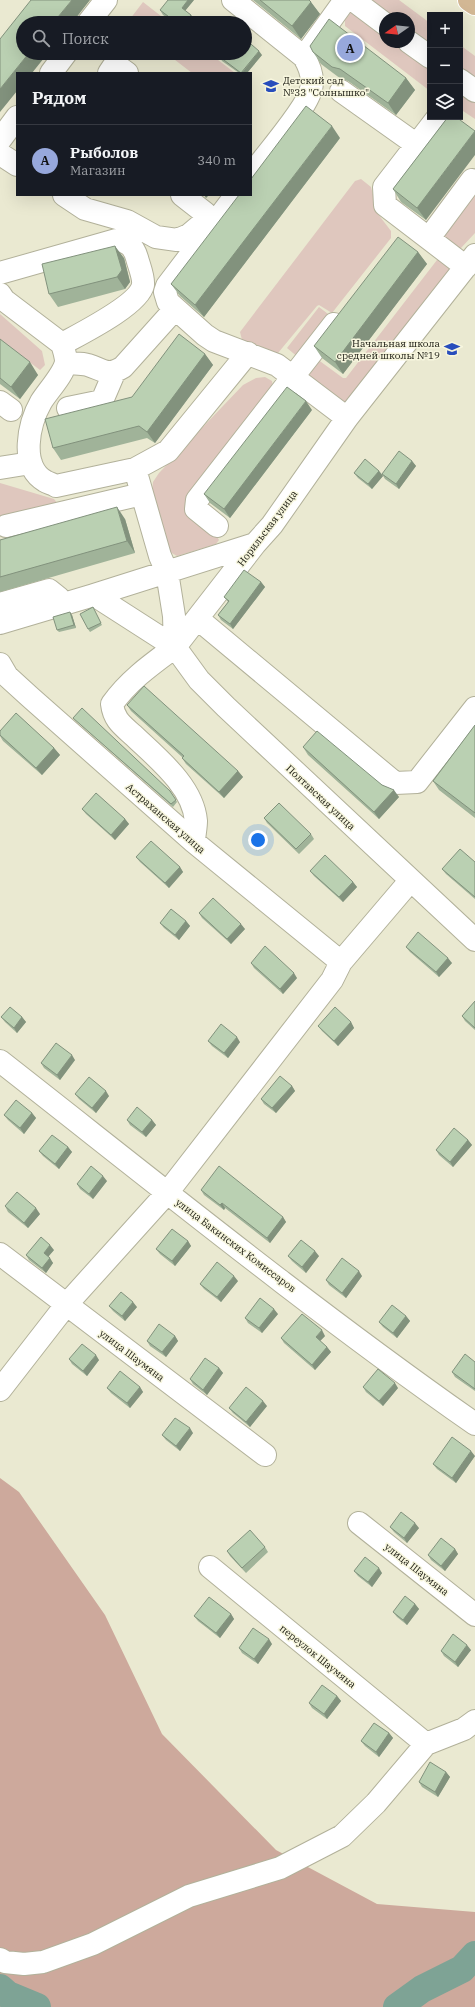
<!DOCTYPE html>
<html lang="ru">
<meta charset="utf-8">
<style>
body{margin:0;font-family:"IBM Plex Serif",serif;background:#242831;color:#f1f3f6}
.controls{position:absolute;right:12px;top:12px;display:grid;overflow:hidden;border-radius:0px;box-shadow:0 4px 16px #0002}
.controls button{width:36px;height:36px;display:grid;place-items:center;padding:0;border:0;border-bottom:1px solid #363941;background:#171b24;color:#f1f3f6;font:20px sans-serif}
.compass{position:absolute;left:379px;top:12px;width:36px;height:36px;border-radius:50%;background:#171b24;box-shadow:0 4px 16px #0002;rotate:256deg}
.you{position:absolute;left:258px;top:840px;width:14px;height:14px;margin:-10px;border:3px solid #fff;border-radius:50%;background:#1a73e8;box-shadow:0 0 0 6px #1a73e833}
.badge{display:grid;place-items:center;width:26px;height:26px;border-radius:50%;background:#97a8dc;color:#111;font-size:13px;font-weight:700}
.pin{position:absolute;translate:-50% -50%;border:2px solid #fff;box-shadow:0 1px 4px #0006}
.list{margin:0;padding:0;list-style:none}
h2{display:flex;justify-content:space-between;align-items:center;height:52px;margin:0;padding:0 16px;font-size:17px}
h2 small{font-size:13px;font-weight:400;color:#9ea1a6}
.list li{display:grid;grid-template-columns:26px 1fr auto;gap:12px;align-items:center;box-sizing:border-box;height:72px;padding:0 16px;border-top:1px solid #363941}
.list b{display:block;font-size:15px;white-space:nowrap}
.list p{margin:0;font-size:13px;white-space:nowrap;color:#9ea1a6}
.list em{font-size:13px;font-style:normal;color:#9ea1a6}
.icon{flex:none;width:22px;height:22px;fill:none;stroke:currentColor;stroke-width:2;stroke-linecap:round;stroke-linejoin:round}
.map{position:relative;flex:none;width:475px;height:2007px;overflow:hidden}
.search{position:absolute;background:#171b24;box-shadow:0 4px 16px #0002;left:16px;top:16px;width:236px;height:44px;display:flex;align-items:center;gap:10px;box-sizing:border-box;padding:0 14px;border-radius:22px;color:#9ea1a6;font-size:15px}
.panel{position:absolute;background:#171b24;box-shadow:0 4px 16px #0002;left:16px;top:72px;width:236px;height:124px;border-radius:0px}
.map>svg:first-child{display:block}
.green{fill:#dfc7be}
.forest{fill:#cda99c}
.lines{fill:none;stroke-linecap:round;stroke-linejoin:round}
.river{stroke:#7ea395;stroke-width:28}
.minor-casing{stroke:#b2b19a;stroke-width:24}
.major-casing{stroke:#fff;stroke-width:24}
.minor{stroke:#fff;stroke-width:22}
.major{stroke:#d2b794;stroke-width:22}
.wall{fill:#a0b399}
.shaded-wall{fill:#82927d}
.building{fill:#bad0b2;stroke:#82927d}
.labels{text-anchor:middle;stroke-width:3;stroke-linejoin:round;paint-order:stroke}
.poi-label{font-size:10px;fill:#18180f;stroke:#f7f6de;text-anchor:start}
.street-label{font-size:10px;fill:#18180f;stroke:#f7f6de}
</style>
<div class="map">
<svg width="475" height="2007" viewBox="0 0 475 2007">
<rect width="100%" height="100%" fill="#eae9d1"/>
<path class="green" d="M363,0H399L430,23V50L409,35V18H387Z
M143,2L170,23H127Z
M351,12L385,30V42H401L430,64V91L345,26V20Z
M460,45L475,56V83L460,73Z
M166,53H209L235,73H192Z
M460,94L475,98V119L460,109Z
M361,179L371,187L378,214L391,231V238L332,313L319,305L317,306L278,353L270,354L242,340L240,332L355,181Z
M475,181V233L461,248H456L440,235Z
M439,259L450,269L449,272L348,407L303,377L317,359L343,378H346L437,260Z
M319,307L332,317L299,358L287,348Z
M0,314L42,351L45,365L40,370L0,340Z
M265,377L272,381L273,387L190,492L219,540L216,544L177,556L170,552L152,492L153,482L159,473L243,385L256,378Z
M0,483L54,499L58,504L0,525Z"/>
<path class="forest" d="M0,1478L19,1492L105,1615L162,1734L276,1850L377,1904L475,1912V2007H0Z"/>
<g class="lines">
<path class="river" d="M0,1988L8,1995L37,2007
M397,2007L422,1989L462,1969L475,1955"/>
<defs>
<path id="minor" d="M233,0L304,57
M353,0L385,24
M88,23L106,0
M409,42L430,57
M51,73L66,53
M109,73L113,67L120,68L127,73
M460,80L475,91
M341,91L417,145
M438,117L384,187L385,205L466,267
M0,140L17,117
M0,154L17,165
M251,175C264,157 308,107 311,89C314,77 310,67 304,57L345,0
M64,195L85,209L127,221L156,237L177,240L189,235L202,224L205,213L182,195
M236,195L167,286L165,292L168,302L205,335L214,341L277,365L347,418
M429,238L472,180
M0,273L116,240C128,241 134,247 137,258C139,266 144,277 143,285C139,305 80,334 62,344
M0,294L4,300L62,344C64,350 66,356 66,362C64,374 47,392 41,402C29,423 19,466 45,481C48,483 53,484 56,486L135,469L160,556L167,572L174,616L175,647
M66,363C73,364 81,363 88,365C104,370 107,377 123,367L175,309
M0,402L11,410
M68,408L102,401L114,373
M0,468L31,463
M135,469L168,451L248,353
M6,526L142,494
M217,526L196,509L197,500L334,324
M94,595L255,544
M0,604L49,590L59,598L62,605
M198,619L395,783L417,782L475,708
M0,623L94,595L175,647L255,544L272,525L347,418L475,255
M175,647L199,680L226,707L475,940
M175,647C152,664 129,680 112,704C114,720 122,725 133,735C157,758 193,786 196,821C196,828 194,836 194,842
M0,664L7,676L30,697L194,842L341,962
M0,1061C157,1184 312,1310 475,1424
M0,1254L265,1455
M0,1390L66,1305L167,1193L332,980L341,962L410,881
M359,1523L475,1615
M210,1567L426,1744
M0,1959L5,1962L24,1964L43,1962L93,1944L189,1896L280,1868L342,1836L376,1803L426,1744L464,1729L475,1721"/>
<path id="major" d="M469,0L475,4"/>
</defs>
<use href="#minor" class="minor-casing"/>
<use href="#major" class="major-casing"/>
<use href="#minor" class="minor"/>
<use href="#major" class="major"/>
</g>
<path class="wall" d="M194,0L185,11L191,15L194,19L190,23H175L163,15L160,10Z
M253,0H309L320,14L301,39Z
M313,52L406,78L415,90L396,115L348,81L341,79L321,64Z
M262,55L247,73H239L222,61L220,57Z
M448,117L426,220L401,202L393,189Z
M340,138L204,317L180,296L171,284Z
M418,252L427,264L343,374L322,358L314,346Z
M124,258L130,282L125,289L58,307L49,294Z
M0,339L38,375L20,399L0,384Z
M205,354L213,365L155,443L147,438L61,460L53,448L132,397Z
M312,410L230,518L210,503L204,494Z
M412,461L416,466L399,489L385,479L382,474Z
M379,471L383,476L372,489L358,478L354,473Z
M125,519L135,553L0,592V540Z
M261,582L265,587L233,629L221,620L218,615L228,602L224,597Z
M94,610L102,625L90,632L88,629Z
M72,615L76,628L59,632L57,630Z
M127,705L238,771L243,777L224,798L186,764L182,758V757L131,711Z
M73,718L170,791L177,802L173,807L75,720Z
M475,725V818L439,790L433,781Z
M0,731L54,748L60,755L42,775L3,741L0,736Z
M303,747L382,785L399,797L379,819L308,755Z
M82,809L125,819L129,824L115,840L86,814Z
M264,818L311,834L314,839L299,854L267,823Z
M136,857L180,867L183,872L169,888L140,862Z
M475,862V899L446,874L442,869Z
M310,871L353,882L357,887L343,902L314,876Z
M199,913L245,929L231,944L202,918Z
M186,921L190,926L179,940L164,928L160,923Z
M406,947L452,963L439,977L410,952Z
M251,963L297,978L283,994L254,968Z
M475,1001V1030L465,1021L462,1016Z
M1,1017H22L26,1022L17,1033L5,1022Z
M351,1022L354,1028L338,1046L322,1031L318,1026Z
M208,1041L240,1042L228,1058L212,1046Z
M75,1060L60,1080L44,1068L41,1063Z
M292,1086L295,1091L276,1113L264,1104L261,1099Z
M75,1094L109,1096L96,1113L79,1099Z
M32,1113L36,1118L24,1134L8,1120L4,1115Z
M127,1120H152L156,1125L146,1137L130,1125Z
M468,1140L472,1145L453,1167L439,1155L436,1150Z
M68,1147L72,1152L59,1169L43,1156L39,1151Z
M107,1181L93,1199L80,1189L77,1184Z
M201,1190L283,1217L286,1222L270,1243L225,1208L224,1210L204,1195Z
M5,1206L40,1214L28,1228L8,1212Z
M188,1241L191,1246L175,1266L160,1254L156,1249Z
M54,1250L48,1257L53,1263L46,1273L29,1260L26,1255Z
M288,1256H319L306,1273L292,1261Z
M362,1276L346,1298L329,1285L326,1280Z
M238,1281L221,1302L204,1289L200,1284Z
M109,1306L137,1307L125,1321L113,1311Z
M278,1314L262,1333L248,1323L245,1318Z
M406,1316L410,1321L397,1338L383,1327L379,1322Z
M175,1336L178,1341L166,1357L150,1346L147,1341Z
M325,1336L320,1341L327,1347L331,1352L315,1370L284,1343L281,1338Z
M69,1359L99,1360L87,1376L72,1364Z
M475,1362V1391L455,1377L452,1372Z
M219,1368L223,1373L207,1395L193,1384L190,1379Z
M140,1387L143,1392L130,1408L111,1393L107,1388Z
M363,1387L398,1388L383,1406L366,1392Z
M267,1406L250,1427L233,1413L229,1408Z
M193,1433L180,1451L166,1440L162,1435Z
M475,1456L456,1483L437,1469L433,1464Z
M390,1527L419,1528L407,1543L394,1532Z
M265,1547L268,1552L246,1573L230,1556L227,1551Z
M455,1549L458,1554L445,1571L431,1560L428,1555Z
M354,1571L382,1573L372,1587L358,1576Z
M415,1604L419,1609L407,1625L397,1617L393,1612Z
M231,1614L234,1619L220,1638L198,1621L194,1616Z
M272,1644L258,1664L242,1653L239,1648Z
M471,1650L458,1667L444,1656L441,1651Z
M337,1696L341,1701L327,1719L312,1708L309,1703Z
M389,1733L393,1738L379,1757L365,1746L361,1741Z
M446,1772L450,1777L438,1797L422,1787L419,1782Z"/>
<path class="shaded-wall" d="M72,0H90L72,23H53Z
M188,0H194L184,12L182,8Z
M311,2L320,14L301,39L292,26Z
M191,15L194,19L190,23H185Z
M259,51L262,55L247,73H242Z
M29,53H48L32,73H17V91L0,112V89Z
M406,78L415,90L396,115L388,103Z
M332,126L340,138L204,317L195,305Z
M475,131V155L426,220L417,208Z
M204,195H209L206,198Z
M115,246L124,258L130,282L125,289L117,277Z
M418,252L427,264L343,374L335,362Z
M205,354L213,365L155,443L147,432Z
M30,362L38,375L20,399L11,387Z
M306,401L312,410L230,518L224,509Z
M412,461L416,466L399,489L396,484Z
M379,471L383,476L372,489L368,484Z
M117,507L125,519L135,553L127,541Z
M261,582L265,587L233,629L230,624Z
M70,612L72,615L76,628L74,625Z
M54,748L60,755L42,775L36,768Z
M238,771L243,777L224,798L219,792Z
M394,790L399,797L379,819L374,812Z
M125,819L129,824L115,840L111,835Z
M180,867L183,872L169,888L165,883Z
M353,882L357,887L343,902L339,897Z
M186,921L190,926L179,940L175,935Z
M241,924L245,929L231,944L227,939Z
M448,958L452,963L439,977L436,972Z
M294,973L297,978L283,994L280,989Z
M22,1017L26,1022L17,1033L14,1028Z
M351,1022L354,1028L338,1046L334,1041Z
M237,1037L240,1042L228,1058L224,1053Z
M72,1055L75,1060L60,1080L57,1075Z
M292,1086L295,1091L276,1113L272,1108Z
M106,1091L109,1096L96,1113L92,1108Z
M32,1113L36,1118L24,1134L20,1128Z
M152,1120L156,1125L146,1137L142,1132Z
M468,1140L472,1145L453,1167L450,1162Z
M68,1147L72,1152L59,1169L55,1164Z
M103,1176L107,1181L93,1199L89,1194Z
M222,1203L225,1208L224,1210L220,1205Z
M36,1208L40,1214L28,1228L24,1223Z
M283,1217L286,1222L270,1243L267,1238Z
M188,1241L191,1246L175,1266L172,1261Z
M50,1245L54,1250L47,1258L44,1253Z
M315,1251L319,1256L306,1273L302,1267Z
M50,1258L53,1263L46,1273L42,1268Z
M359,1271L362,1276L346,1298L342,1293Z
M234,1276L238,1281L221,1302L217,1297Z
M133,1302L137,1307L125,1321L122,1316Z
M274,1309L278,1314L262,1333L259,1328Z
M406,1316L410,1321L397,1338L393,1333Z
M322,1330L325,1336L319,1342L316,1337Z
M175,1336L178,1341L166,1357L162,1352Z
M327,1347L331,1352L315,1370L312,1365Z
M96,1355L99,1360L87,1376L83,1371Z
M219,1368L223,1373L207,1395L203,1390Z
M395,1383L398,1388L383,1406L379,1401Z
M140,1387L143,1392L130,1408L127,1403Z
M263,1401L267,1406L250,1427L246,1422Z
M190,1428L193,1433L180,1451L176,1446Z
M471,1451L475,1456L456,1483L452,1478Z
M415,1523L419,1528L407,1543L404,1538Z
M455,1549L458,1554L445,1571L441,1566Z
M379,1568L382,1573L372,1587L368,1582Z
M415,1604L419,1609L407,1625L403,1620Z
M231,1614L234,1619L220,1638L216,1633Z
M269,1639L272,1644L258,1664L254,1659Z
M467,1645L471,1650L458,1667L455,1662Z
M337,1696L341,1701L327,1719L324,1714Z
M389,1733L393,1738L379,1757L376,1752Z
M446,1772L450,1777L438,1797L435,1792Z"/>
<path class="building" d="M31,0H72L53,23H23V53H29L0,89V39Z
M168,0H188L182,8L191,15L185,23H177L160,10Z
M260,0H309L311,2L292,26Z
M329,19L406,78L388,103L340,69L332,67L313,52L310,46Z
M245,39L259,51L241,73L220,57L222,53H245Z
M306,106L332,126L195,305L171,284L239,195H251V179Z
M448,117H456L475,131L417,208L393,189Z
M398,237L418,252L335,362L314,346Z
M115,246L122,270L117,277L49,294L42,264Z
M179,334L205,354L147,432L139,426L53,448L45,419L132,397Z
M0,339L30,362L11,387L0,378Z
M287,387L306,401L224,509L204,494Z
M399,451L412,461L396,484L382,474Z
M365,459L379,471L368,484L354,473Z
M117,507L127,541L0,577V540Z
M244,570L261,582L230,624L218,615L229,601L224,597Z
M93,607L101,623L88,629L80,614Z
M70,612L74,625L57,630L53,617Z
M144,686L238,771L219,792L182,758L184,756L127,705Z
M82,708L170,791L176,800L171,804L73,718Z
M16,713L54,748L36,768L0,735V731Z
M475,725V813L433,781Z
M317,731L382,785L394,790L374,812L303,747Z
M96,793L125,819L111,835L82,809Z
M279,803L311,834L296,849L264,818Z
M151,841L180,867L165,883L136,857Z
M460,849L475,862V897L442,869Z
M325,855L353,882L339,897L310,871Z
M213,898L241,924L227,939L199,913Z
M171,909L186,921L175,935L160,923Z
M418,932L448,958L436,972L406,947Z
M265,946L294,973L280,989L251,963Z
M475,1001V1028L462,1016Z
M10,1007L22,1017L14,1028L1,1017Z
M335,1007L351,1022L334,1041L318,1026Z
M221,1024L237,1037L224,1053L208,1041Z
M56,1043L72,1055L57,1075L41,1063Z
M280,1076L292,1086L272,1108L261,1099Z
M89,1077L106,1091L92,1108L75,1094Z
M16,1100L32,1113L20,1128L4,1115Z
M137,1107L152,1120L142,1132L127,1120Z
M454,1128L468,1140L450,1162L436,1150Z
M52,1135L68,1147L55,1164L39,1151Z
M91,1166L103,1176L89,1194L77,1184Z
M219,1166L283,1217L267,1238L222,1203L220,1205L201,1190Z
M17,1192L36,1208L24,1223L5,1206Z
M172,1229L188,1241L172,1261L156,1249Z
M41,1237L50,1245L44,1253L50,1258L42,1268L26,1255Z
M301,1240L315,1251L302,1267L288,1256Z
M342,1258L359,1271L342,1293L326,1280Z
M217,1262L234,1276L217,1297L200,1284Z
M121,1292L133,1302L122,1316L109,1306Z
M260,1298L274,1309L259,1328L245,1318Z
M392,1305L406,1316L393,1333L379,1322Z
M302,1314L322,1330L316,1337L327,1347L312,1365L281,1338Z
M159,1324L175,1336L162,1352L147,1341Z
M82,1344L96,1355L83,1371L69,1359Z
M465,1354L475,1362V1389L452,1372Z
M205,1358L219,1368L203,1390L190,1379Z
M378,1369L395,1383L379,1401L363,1387Z
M120,1371L140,1387L127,1403L107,1388Z
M246,1387L263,1401L246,1422L229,1408Z
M175,1418L190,1428L176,1446L162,1435Z
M452,1437L471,1451L452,1478L433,1464Z
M401,1512L415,1523L404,1538L390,1527Z
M250,1530L265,1547L242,1568L227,1551Z
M441,1538L455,1549L441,1566L428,1555Z
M365,1557L379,1568L368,1582L354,1571Z
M405,1596L415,1604L403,1620L393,1612Z
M209,1597L231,1614L216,1633L194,1616Z
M253,1628L269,1639L254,1659L239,1648Z
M453,1634L467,1645L455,1662L441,1651Z
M322,1685L337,1696L324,1714L309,1703Z
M374,1723L389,1733L376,1752L361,1741Z
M430,1762L446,1772L435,1792L419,1782Z"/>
<defs>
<symbol id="school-bare" viewBox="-9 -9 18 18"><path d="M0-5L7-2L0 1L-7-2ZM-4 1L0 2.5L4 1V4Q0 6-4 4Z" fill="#284dbc" stroke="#f7f6de" stroke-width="2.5" paint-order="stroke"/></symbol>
</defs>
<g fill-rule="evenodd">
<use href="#school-bare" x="260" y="75" width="22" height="22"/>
<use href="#school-bare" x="441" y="338" width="22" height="22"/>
</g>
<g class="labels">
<g class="poi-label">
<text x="283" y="84">Детский сад<tspan x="283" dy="12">№33 "Солнышко"</tspan></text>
<text x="440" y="347" text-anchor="end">Начальная школа<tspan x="440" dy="12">средней школы №19</tspan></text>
</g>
<g class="street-label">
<text transform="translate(267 528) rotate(-53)" y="4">Норильская улица</text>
<text transform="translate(321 797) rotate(43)" y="4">Полтавская улица</text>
<text transform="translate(166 818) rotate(41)" y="4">Астраханская улица</text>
<text transform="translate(236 1245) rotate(37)" y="4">улица Бакинских Комиссаров</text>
<text transform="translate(132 1355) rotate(37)" y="4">улица Шаумяна</text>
<text transform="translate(417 1569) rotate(38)" y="4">улица Шаумяна</text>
<text transform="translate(318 1656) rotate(39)" y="4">переулок Шаумяна</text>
</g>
</g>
</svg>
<div class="controls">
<button>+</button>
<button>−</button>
<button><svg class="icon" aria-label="layers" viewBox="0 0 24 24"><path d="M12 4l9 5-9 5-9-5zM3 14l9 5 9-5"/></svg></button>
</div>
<svg class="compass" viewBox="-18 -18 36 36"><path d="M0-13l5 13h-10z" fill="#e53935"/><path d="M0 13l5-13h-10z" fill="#9ea1a6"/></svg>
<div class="you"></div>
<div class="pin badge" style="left:350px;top:48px">A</div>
<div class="search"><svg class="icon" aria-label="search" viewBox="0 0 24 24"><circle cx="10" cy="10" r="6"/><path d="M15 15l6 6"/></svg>Поиск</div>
<section class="panel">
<h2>Рядом<small></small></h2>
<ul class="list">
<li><span class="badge">A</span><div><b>Рыболов</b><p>Магазин</p></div><em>340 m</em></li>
</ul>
</section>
</div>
